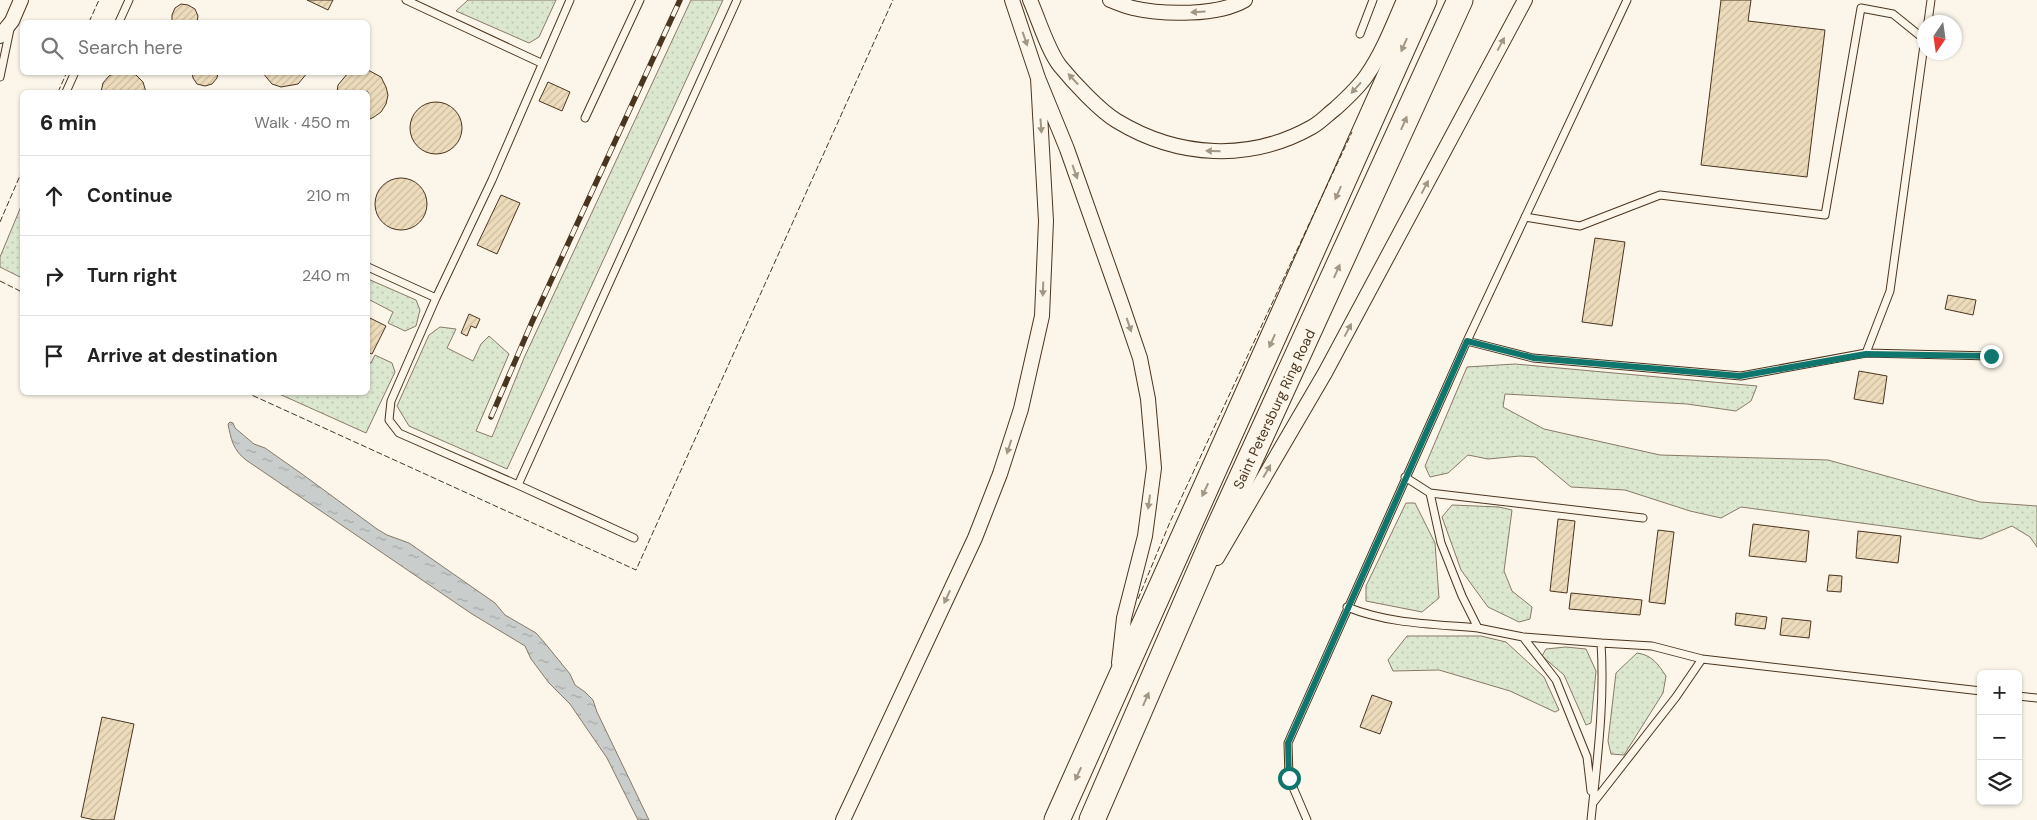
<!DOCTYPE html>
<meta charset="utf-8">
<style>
body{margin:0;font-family:"DM Sans",sans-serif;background:#f6f6f6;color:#222}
.controls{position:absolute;right:15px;bottom:15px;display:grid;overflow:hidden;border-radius:8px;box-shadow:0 1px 4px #0004}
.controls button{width:45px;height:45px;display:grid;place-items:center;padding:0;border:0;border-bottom:1px solid #e0e0e0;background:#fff;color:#222;font:25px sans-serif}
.compass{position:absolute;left:1917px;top:15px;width:45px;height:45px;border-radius:50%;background:#fff;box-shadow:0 1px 4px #0004;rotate:193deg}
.stop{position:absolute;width:15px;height:15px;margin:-11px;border:4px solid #0f766e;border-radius:50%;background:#fff}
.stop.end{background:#0f766e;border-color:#fff;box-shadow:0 1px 5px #0008}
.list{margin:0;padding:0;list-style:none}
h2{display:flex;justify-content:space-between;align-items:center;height:65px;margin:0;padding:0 20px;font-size:21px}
h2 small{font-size:16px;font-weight:400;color:#767676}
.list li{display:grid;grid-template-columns:32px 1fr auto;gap:15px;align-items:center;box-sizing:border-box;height:80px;padding:0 20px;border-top:1px solid #e0e0e0}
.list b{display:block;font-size:19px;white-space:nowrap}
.list em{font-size:16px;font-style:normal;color:#767676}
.icon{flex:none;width:28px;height:28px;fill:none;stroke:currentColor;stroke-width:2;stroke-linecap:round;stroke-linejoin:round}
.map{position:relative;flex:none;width:2037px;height:820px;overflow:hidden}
.search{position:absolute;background:#fff;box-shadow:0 1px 4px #0004;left:20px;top:20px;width:350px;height:55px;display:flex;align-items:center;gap:12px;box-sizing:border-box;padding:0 18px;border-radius:8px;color:#767676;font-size:19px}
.panel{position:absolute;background:#fff;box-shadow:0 1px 4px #0004;left:20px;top:90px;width:350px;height:305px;border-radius:8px}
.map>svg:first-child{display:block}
.grass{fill:url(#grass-dots);stroke:#887966}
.water{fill:url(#water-ripples);stroke:#887966}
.building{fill:url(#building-hatch);stroke:#4a3520}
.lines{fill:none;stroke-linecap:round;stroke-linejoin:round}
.lane-casing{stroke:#4a3520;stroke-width:9}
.street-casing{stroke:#4a3520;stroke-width:16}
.highway-casing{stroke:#4a3520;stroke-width:27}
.lane{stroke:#fbf6e9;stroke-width:7}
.street{stroke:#fbf6e9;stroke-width:14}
.highway{stroke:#fbf6e9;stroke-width:25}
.rail-casing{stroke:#4a3520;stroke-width:5.5}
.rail{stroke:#fbf6e9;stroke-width:4;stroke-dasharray:11;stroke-linecap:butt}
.fence{stroke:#4a3520;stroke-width:1;stroke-dasharray:6 2.5;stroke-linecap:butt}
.oneway{fill:#a29684}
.route{stroke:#0f766e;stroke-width:6}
.labels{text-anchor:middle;stroke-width:4;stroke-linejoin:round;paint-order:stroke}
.street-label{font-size:14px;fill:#4a3520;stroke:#fbf6e9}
</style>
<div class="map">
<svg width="2037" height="820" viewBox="0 0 2037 820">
<defs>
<pattern id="grass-dots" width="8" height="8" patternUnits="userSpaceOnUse" patternTransform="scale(1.25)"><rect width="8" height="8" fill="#dce7d0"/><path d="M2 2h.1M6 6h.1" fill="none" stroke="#bec7b2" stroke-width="1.8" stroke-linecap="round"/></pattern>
<pattern id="water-ripples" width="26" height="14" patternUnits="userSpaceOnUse" patternTransform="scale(1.25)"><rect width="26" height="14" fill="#c9cecd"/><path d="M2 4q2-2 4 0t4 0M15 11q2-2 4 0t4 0" fill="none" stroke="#a5a8a6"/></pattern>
<pattern id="building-hatch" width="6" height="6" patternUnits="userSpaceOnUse" patternTransform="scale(1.25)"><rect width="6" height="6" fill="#ecdcbc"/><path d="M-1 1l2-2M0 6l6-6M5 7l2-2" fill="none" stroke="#ccbda1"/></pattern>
</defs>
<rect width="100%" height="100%" fill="#fbf6e9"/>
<path class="grass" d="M468,0H556L539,37L529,43L456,11Z
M691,0H723L507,469L409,426L397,406L429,335L440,327L456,329L447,348L473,361L481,344L489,336L509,354L476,431L492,437L524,358Z
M22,204V278L0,267V257Z
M368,279L416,300L420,310L416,326L405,331L388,323L393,312L368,299Z
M375,355L392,363L395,372L366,433L277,393L368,392V361L371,363Z
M1515,364L1757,386L1751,401L1736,411L1687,404L1505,394L1503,407L1544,429L1660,455L1828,460L1980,502L2037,506V547L2030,537L2012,526L1981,539L1741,507L1721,518L1690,511L1625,490L1571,487L1535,457L1520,456L1488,459L1468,455L1448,473L1430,477L1425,466L1467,367Z
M1406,503H1415L1435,543L1439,598L1422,612L1366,601V586Z
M1452,505L1499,507L1512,510L1504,571L1512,591L1532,607L1530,619L1519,622L1488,607L1461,570L1442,517Z
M1407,636H1481L1506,642L1544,677L1559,710L1555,712L1510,691L1439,670L1393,671L1388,660Z
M1566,647L1586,649L1596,671L1591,723L1586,725L1564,675L1542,656L1546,649Z
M1637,653C1652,655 1658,664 1666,676L1663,693L1624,755L1611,754L1608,741L1616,673Z"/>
<path class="water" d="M230,422L233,423L235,428L254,444L265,448L302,474L377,529L387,535L409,543L495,603L505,615L536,633L544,642L570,674L575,685L585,692L593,700L597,712L649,820H638L607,758L570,704L549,683L531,659L525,646L472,614L246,460C233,450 231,439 228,424Z"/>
<path class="building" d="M307,0H333L328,10Z
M1721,0H1751L1748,21L1825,30L1807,177L1701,165Z
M181,4L188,5L195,9L198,16L197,22H172V15L175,8Z
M368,70L381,77L386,87L388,95L386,104L381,112L374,117L368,120V92H337L338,85L348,73L368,72Z
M116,72H130L136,75L143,82L146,92H101L103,83L109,76Z
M192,72H218L217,78L212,84L205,86L197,84L193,78Z
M262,72H308L298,84L281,87L272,84Z
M548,82L570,92L562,111L539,101Z
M410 128a26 26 0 1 1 52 0a26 26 0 1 1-52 0Z
M375 204a26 26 0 1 1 52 0a26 26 0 1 1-52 0Z
M501,195L520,203L497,254L477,245Z
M1595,238L1625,242L1612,326L1582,322Z
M1948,295L1976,300L1973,315L1945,309Z
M469,314L480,319L476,328L471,326L467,336L461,333Z
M368,317L386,326L372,354L368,352Z
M1859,371L1887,376L1883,404L1854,399Z
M1558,519L1575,521L1567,593L1550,591Z
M1753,524L1809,531L1806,562L1749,556Z
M1658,530L1674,532L1665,604L1649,602Z
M1858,531L1901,536L1898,563L1856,558Z
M1829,575L1842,576L1841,592L1827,591Z
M1571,593L1642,600L1640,615L1569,609Z
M1736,613L1767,617L1765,629L1735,625Z
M1782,618L1811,621L1809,638L1780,635Z
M1372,695L1392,702L1380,734L1360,727Z
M102,717L134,724L114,820H95L81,817Z"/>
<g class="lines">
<defs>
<path id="lane" d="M406,0L541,63
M119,22L129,0
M1928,22L1931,0
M1360,34L1373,0
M0,77L10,29
M66,92L75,72
M585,118L640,0
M1525,217L1580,226L1660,195L1825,215L1861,8L1893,14L1924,39
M368,267L436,298L391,401L389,420L399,433L518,485L737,0
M436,298L492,180L570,0
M1467,341L1533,358L1741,376L1866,353L1991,356
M1866,353L1890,291L1924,45
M1405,477L1430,493L1441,543L1462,596L1478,628L1523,637L1601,643C1605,703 1597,761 1591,820
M518,485L634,538
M1430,493L1643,518
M1347,607C1389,624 1434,624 1478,628
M1523,637L1556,680L1587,757L1591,791
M1601,643L1652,646L1702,659L1981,691
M2018,696L2037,698
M1593,803L1676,697L1702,659
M1307,820L1289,778L1288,743L1467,341L1627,0"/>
<path id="street" d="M1012,0L1038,78L1067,149L1122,305L1140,358L1148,399L1154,468L1145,536L1124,618L1119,663
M1030,0C1038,18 1048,51 1060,66C1073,82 1100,111 1117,121C1178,158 1250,162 1312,127C1321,122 1328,114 1336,108C1347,98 1359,87 1367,75C1383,52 1393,25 1404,0
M1110,0C1118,3 1125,6 1133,8C1163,15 1218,16 1245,0
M0,36L12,21L21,0
M1217,558L1325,373L1525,0
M843,820L975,538L1000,474L1021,409L1042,316L1046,221L1038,78"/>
<path id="highway" d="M1057,820L1424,0
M1092,820L1215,536L1460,0"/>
</defs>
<use href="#lane" class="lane-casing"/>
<use href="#street" class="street-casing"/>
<use href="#highway" class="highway-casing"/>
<use href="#lane" class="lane"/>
<use href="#street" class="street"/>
<use href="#highway" class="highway"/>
<defs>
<path id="rail" d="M491,417L532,322L680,0"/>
</defs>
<use href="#rail" class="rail-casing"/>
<use href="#rail" class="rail"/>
<path class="fence" d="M89,22L99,0
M58,92L67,72
M0,222L22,171
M0,281L22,292
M245,392L636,570L893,0
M1138,599L1170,522L1352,132"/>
</g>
<defs><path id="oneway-solid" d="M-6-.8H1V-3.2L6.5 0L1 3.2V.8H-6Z" transform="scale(1.25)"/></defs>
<g class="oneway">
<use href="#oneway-solid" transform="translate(1198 12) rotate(177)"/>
<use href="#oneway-solid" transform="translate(1025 39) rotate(71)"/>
<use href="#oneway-solid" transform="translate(1501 44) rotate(-62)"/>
<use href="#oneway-solid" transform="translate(1404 45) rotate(114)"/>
<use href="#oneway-solid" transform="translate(1073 79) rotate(-133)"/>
<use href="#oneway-solid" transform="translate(1356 88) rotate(132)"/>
<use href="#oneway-solid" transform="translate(1404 123) rotate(-66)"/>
<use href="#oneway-solid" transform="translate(1041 126) rotate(86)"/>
<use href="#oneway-solid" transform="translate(1213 151) rotate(-178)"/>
<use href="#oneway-solid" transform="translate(1075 172) rotate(70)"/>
<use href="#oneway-solid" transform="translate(1425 187) rotate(-62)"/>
<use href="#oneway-solid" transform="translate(1338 193) rotate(114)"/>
<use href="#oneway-solid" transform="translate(1337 271) rotate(-66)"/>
<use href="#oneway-solid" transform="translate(1043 289) rotate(92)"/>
<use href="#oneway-solid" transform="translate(1129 325) rotate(71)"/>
<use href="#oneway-solid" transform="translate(1348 330) rotate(-62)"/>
<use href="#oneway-solid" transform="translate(1272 341) rotate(114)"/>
<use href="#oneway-solid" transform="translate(1009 447) rotate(108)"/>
<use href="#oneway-solid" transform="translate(1267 471) rotate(-60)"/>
<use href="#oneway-solid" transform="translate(1205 490) rotate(115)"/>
<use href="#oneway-solid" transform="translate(1149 502) rotate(98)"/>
<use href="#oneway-solid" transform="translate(947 597) rotate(115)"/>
<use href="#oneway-solid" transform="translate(1146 699) rotate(-66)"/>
<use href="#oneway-solid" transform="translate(1078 774) rotate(115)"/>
</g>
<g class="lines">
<path class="route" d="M1289,778L1288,743L1467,341L1534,358L1740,376L1866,354L1991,356"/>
</g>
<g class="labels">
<g class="street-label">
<text transform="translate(1274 409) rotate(-65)" y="5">Saint Petersburg Ring Road</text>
</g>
</g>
</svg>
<div class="controls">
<button>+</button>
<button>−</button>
<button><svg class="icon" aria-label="layers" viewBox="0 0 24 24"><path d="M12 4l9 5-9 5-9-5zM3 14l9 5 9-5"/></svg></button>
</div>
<svg class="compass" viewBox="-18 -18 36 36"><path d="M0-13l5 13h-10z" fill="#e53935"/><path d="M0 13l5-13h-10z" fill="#767676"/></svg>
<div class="stop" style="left:1289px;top:778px"></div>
<div class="stop end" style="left:1991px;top:356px"></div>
<div class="search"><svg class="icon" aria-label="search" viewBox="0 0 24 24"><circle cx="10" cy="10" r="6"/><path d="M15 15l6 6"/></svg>Search here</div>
<section class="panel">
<h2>6 min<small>Walk · 450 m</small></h2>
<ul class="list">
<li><svg class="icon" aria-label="ahead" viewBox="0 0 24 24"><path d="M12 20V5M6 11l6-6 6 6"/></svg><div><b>Continue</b></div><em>210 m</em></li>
<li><svg class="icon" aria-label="right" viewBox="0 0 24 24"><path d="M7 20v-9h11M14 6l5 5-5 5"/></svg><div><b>Turn right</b></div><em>240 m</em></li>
<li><svg class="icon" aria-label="arrive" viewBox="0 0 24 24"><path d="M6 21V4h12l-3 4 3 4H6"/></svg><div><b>Arrive at destination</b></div></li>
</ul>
</section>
</div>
